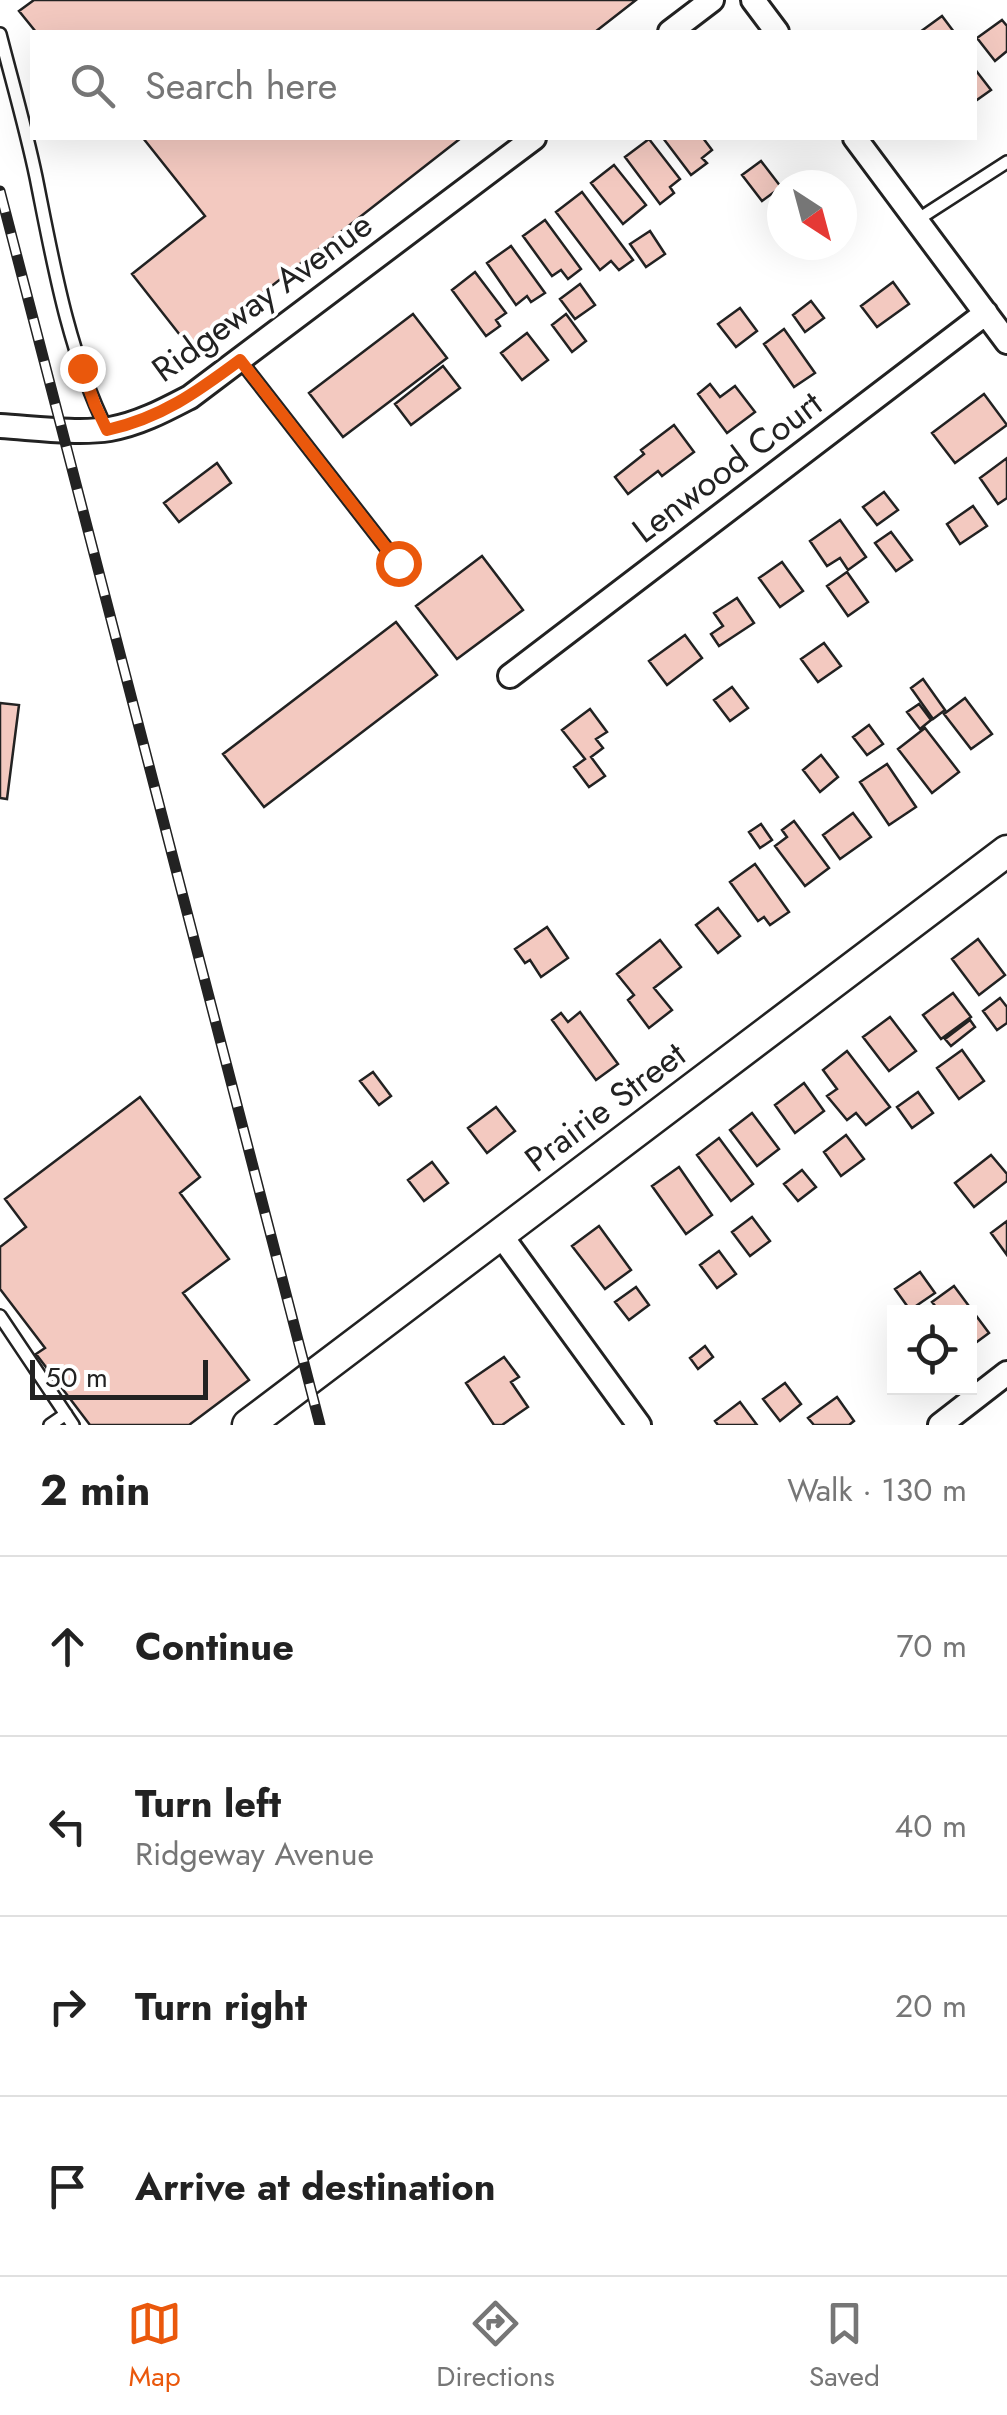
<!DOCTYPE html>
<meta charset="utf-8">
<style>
body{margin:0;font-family:Jost,sans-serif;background:#f2f2f2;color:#222}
.controls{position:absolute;right:30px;bottom:30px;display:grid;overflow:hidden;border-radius:0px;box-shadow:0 10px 40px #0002}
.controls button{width:90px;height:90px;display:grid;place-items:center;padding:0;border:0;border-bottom:2px solid #e0e0e0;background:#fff;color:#222;font:50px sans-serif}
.compass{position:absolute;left:767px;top:170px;width:90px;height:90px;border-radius:50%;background:#fff;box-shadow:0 10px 40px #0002;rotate:144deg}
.scale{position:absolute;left:30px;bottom:25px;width:178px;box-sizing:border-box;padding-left:10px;border:5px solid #222;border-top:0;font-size:28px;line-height:35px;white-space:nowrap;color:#222;-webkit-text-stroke:8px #fff;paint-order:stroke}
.stop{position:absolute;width:30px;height:30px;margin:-22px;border:8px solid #ea580c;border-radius:50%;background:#fff}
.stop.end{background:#ea580c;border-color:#fff;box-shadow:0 2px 10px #0008}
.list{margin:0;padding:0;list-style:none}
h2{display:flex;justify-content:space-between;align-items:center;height:130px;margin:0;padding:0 40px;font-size:42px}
h2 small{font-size:32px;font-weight:400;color:#767676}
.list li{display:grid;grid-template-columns:65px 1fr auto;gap:30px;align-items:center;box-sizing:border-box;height:180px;padding:0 40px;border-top:2px solid #e0e0e0}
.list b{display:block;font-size:38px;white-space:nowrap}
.list p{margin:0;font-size:32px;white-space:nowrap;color:#767676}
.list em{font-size:32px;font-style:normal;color:#767676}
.icon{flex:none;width:55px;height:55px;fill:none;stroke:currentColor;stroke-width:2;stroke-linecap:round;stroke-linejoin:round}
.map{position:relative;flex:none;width:1007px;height:1425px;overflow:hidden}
.search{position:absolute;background:#fff;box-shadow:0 10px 40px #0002;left:30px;right:30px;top:30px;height:110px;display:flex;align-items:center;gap:25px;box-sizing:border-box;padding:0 35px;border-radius:0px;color:#767676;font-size:38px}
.sheet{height:850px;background:#fff}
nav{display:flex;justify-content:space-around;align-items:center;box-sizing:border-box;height:140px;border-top:2px solid #e0e0e0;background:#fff;font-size:28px;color:#767676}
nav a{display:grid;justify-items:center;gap:5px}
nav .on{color:#ea580c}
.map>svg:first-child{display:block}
.building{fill:#f3c9c0;stroke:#222;stroke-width:2.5}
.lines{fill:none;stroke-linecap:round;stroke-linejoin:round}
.lane-casing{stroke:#222;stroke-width:16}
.street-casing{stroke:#222;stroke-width:28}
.secondary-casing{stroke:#222;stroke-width:35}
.lane{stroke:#fff;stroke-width:11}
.street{stroke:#fff;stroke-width:22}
.secondary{stroke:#fff;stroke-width:30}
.rail-casing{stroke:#222;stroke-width:11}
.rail{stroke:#fff;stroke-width:8;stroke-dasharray:22;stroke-linecap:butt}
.route{stroke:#ea580c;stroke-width:12}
.labels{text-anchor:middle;stroke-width:8;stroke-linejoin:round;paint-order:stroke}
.street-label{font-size:35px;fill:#222;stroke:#fff}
</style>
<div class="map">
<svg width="1007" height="1425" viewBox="0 0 1007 1425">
<rect width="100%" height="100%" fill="#fff"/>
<path class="building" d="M34,0H636L595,32H36L19,11Z
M942,16L954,32H920Z
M1002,20L1007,26V51L995,61L977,38Z
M974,68L991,90L974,102Z
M143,138H461L191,349L132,274L205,216Z
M663,138H703L712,150L702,158L707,163L691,175Z
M649,139L680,179L670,187L674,193L660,204L625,157Z
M761,161L781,187L762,201L742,175Z
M614,165L646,205L623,224L591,183Z
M582,192L633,260L619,270L611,261L600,270L556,212Z
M545,220L581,269L568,279L561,270L552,276L523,236Z
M650,231L665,254L646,267L630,244Z
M511,246L545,293L531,302L527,296L516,305L487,263Z
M475,272L506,313L496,320L500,326L486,336L452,290Z
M893,282L909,304L877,327L861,306Z
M580,284L595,305L575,319L560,299Z
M811,301L824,318L805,332L793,315Z
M740,308L757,331L736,347L718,324Z
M413,314L447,358L343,437L309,393Z
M566,314L586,341L572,352L552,325Z
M784,329L815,373L794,387L764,344Z
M527,333L548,360L522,380L501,353Z
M443,366L460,388L411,425L395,404Z
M710,384L720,397L735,386L755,412L727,433L698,394Z
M984,394L1007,425L955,463L932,433Z
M674,425L694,452L662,476L658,471L628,494L615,477L644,454L641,450Z
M1007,458V498L998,504L980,478Z
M217,463L231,483L179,522L164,503Z
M884,492L898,510L877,525L863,507Z
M973,506L987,526L960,544L947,524Z
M840,520L866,557L848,570L840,558L827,566L810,541Z
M891,532L912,560L896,571L875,543Z
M482,556L523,610L457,659L416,606Z
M782,562L803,591L780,607L759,578Z
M847,572L868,602L848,616L827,586Z
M737,598L754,623L719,646L711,634L723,626L714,613Z
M396,622L437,675L264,807L223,754Z
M685,635L702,658L667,685L649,661Z
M824,643L841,666L818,682L801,659Z
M923,679L945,710L933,719L911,688Z
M732,687L748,708L730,721L714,700Z
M965,698L992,734L971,749L944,714Z
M0,703L19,705L7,799L0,798Z
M919,704L931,720L920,729L907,712Z
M590,709L607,732L596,739L603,748L591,757L605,776L589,787L574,767L585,759L562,730Z
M869,725L883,744L867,755L853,737Z
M925,728L959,772L932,793L898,749Z
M821,755L838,777L820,792L803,770Z
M887,764L916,807L889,825L860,782Z
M853,813L871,837L840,859L823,835Z
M794,821L829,868L805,886L775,846L787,837L782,830Z
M761,824L772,840L760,848L749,832Z
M755,864L789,912L770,925L764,917L758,921L730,882Z
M718,908L740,936L718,953L696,925Z
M547,927L568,958L541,977L530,960L525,963L515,949Z
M978,939L1005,975L979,995L952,959Z
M660,940L681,967L654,988L672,1010L649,1028L628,1000L634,995L617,974Z
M953,993L971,1017L941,1039L923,1015Z
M1000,998L1007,1007V1023L997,1030L983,1011Z
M580,1012L618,1064L596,1080L552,1020L561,1013L568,1022Z
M890,1017L916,1051L889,1071L863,1037Z
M970,1020L975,1027L951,1046L945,1039Z
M962,1050L984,1081L959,1099L937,1068Z
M847,1051L890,1107L866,1125L856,1113L847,1120L827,1096L837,1089L823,1070Z
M373,1072L391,1096L379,1105L360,1081Z
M804,1083L824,1111L795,1133L775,1105Z
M918,1092L933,1113L912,1128L897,1107Z
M140,1097L200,1177L180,1193L229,1259L183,1293L249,1380L189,1425H90L36,1354L45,1348L0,1289V1247L26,1227L5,1199Z
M496,1107L515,1131L487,1153L468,1128Z
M752,1113L779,1149L757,1166L730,1130Z
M846,1135L864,1159L841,1176L824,1152Z
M719,1138L753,1184L731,1201L697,1155Z
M991,1155L1007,1174V1181L974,1207L955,1183Z
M432,1162L448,1183L424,1201L408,1180Z
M679,1167L712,1215L686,1234L652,1186Z
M802,1170L816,1187L798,1201L784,1184Z
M752,1217L770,1241L750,1256L732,1232Z
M1007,1221V1255L991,1233Z
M599,1226L631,1270L605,1289L572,1246Z
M719,1251L736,1274L717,1288L700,1265Z
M920,1272L935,1293L910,1310L895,1289Z
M954,1286L989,1333L970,1347V1312H940L932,1302Z
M636,1287L649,1305L629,1320L615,1302Z
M705,1346L713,1357L698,1369L690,1358Z
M504,1357L519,1377L511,1382L528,1407L502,1425H494L466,1383Z
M785,1383L801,1404L780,1421L763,1399Z
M837,1397L854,1421L849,1425H814L808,1418Z
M740,1402L757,1425H718L715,1421Z"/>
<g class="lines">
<defs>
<path id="lane" d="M0,34C12,81 26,129 36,177C53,262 68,351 107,430
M917,220L1007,162
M240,360L398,563
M0,1316L73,1425
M50,1425L66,1414"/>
<path id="street" d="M753,0L777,32
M670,32L712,0
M855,138L1007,342
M0,426C34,428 77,434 110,429C139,424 165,410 190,397L534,138
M510,676L986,313
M500,1234L639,1425
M940,1425L1007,1373"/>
<path id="secondary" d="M248,1425L1007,851"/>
</defs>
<use href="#lane" class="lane-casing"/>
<use href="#street" class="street-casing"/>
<use href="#secondary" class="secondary-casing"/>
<use href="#lane" class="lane"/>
<use href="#street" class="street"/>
<use href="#secondary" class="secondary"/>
<defs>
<path id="rail" d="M0,191L320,1425"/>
</defs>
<use href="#rail" class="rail-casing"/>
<use href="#rail" class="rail"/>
</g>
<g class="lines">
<path class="route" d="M82,368L95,405L107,430C161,418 197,392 240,360L398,563"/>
</g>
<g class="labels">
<g class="street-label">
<text transform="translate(262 297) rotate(-36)" y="12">Ridgeway Avenue</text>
<text transform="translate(727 467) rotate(-37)" y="12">Lenwood Court</text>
<text transform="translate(605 1107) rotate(-37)" y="12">Prairie Street</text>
</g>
</g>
</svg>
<div class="controls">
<button><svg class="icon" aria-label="locate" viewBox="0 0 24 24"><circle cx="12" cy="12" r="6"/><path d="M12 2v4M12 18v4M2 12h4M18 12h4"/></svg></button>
</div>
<svg class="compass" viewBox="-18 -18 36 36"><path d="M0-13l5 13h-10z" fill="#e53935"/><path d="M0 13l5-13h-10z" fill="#767676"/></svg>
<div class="scale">50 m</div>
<div class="stop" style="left:398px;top:563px"></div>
<div class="stop end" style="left:82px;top:368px"></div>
<div class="search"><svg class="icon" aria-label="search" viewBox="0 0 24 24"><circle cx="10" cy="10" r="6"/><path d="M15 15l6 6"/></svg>Search here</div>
</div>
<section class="sheet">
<h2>2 min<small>Walk · 130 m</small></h2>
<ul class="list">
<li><svg class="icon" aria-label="ahead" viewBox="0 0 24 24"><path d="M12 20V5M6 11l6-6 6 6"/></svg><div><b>Continue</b></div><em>70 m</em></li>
<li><svg class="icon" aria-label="left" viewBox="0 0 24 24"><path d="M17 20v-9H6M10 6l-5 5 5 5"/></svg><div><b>Turn left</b><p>Ridgeway Avenue</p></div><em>40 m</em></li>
<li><svg class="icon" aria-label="right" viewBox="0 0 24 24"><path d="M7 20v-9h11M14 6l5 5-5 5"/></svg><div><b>Turn right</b></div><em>20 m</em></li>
<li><svg class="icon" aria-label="arrive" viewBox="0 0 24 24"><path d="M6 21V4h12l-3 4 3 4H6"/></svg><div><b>Arrive at destination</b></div></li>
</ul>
</section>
<nav>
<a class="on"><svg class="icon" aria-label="map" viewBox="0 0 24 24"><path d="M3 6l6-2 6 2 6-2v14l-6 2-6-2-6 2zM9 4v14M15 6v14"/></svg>Map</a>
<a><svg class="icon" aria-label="directions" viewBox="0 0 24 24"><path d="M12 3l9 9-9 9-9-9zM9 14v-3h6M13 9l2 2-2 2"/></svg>Directions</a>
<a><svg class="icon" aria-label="saved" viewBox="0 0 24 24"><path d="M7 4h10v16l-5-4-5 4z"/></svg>Saved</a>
</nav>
